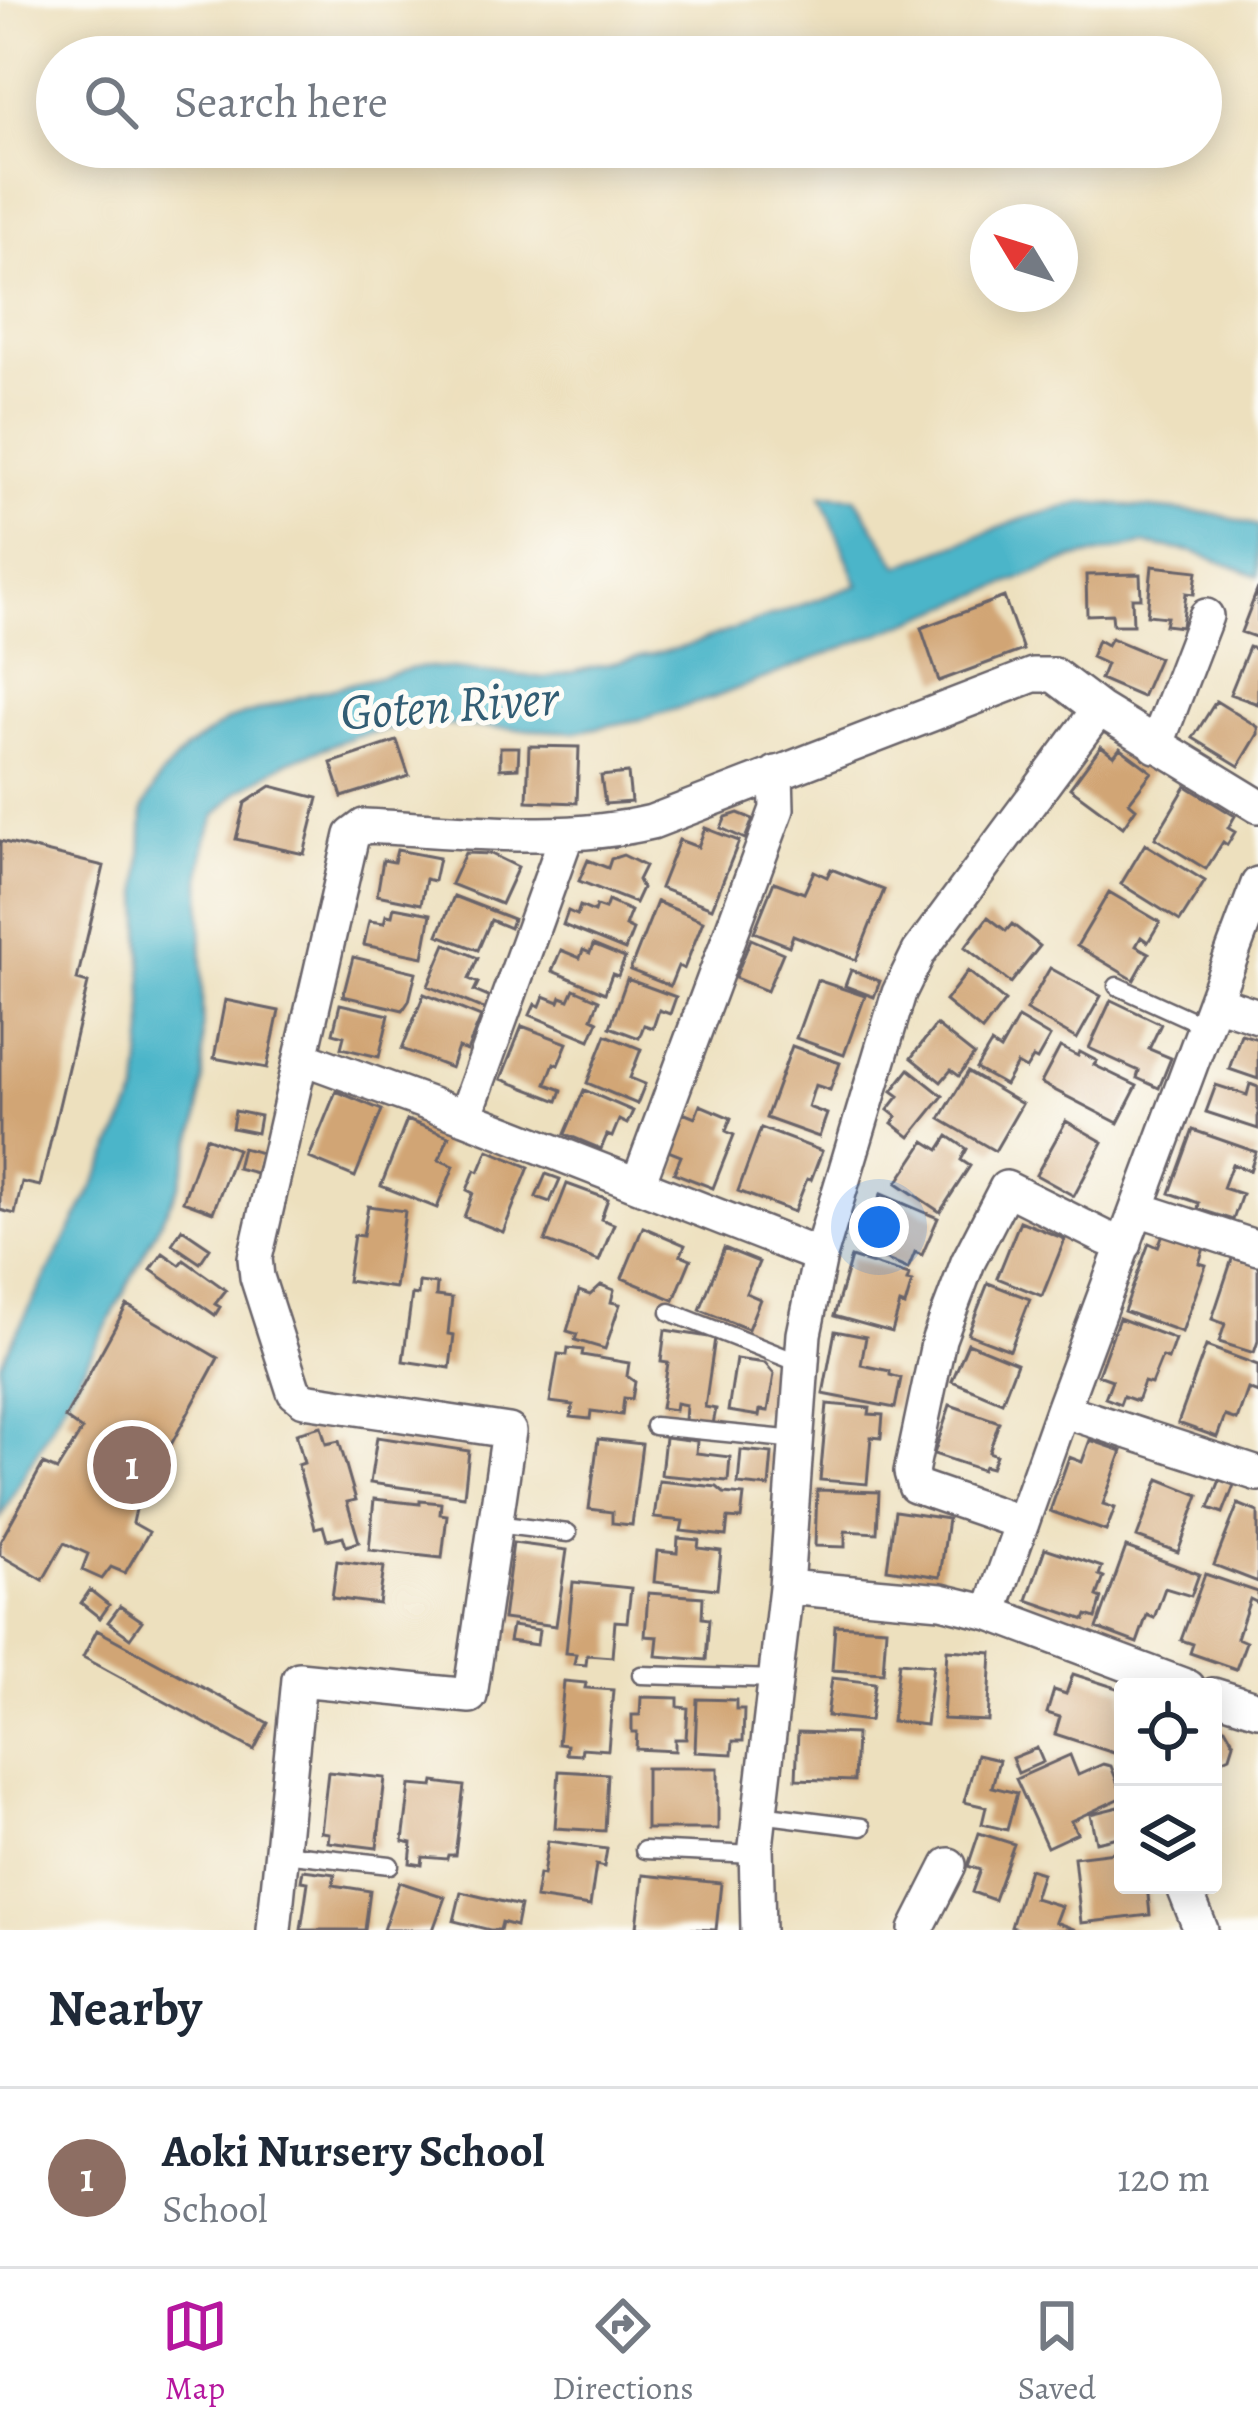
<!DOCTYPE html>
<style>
body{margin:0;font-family:Alegreya,serif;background:#f2f2f3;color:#1f2937}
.controls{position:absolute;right:36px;bottom:36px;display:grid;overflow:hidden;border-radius:12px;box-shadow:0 6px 30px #0003}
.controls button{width:108px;height:108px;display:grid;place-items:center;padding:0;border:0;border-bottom:3px solid #e0e1e3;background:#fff;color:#1f2937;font:60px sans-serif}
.compass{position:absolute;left:970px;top:204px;width:108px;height:108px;border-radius:50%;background:#fff;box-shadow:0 6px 30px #0003;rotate:308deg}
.you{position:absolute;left:879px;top:1227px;width:42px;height:42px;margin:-30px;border:9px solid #fff;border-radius:50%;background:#1a73e8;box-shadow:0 0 0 18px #1a73e833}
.badge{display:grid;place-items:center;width:78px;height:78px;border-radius:50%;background:#b5179e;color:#fff;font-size:39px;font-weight:700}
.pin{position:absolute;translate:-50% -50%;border:6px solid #fff;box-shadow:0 3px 12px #0006}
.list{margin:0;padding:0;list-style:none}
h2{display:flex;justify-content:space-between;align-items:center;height:156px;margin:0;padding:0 48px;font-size:51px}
h2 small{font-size:39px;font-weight:400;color:#747a83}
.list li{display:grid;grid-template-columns:78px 1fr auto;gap:36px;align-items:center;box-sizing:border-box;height:180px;padding:0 48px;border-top:3px solid #e0e1e3}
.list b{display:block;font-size:45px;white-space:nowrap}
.list p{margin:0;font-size:39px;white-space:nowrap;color:#747a83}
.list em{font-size:39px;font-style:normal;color:#747a83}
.icon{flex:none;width:66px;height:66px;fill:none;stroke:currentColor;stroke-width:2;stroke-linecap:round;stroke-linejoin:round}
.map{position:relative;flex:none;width:1258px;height:1930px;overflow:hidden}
.search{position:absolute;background:#fff;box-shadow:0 6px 30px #0003;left:36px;right:36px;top:36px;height:132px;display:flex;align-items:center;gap:30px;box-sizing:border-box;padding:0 42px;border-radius:66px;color:#747a83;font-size:45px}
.sheet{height:336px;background:#fff}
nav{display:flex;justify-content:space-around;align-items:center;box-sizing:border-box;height:168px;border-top:3px solid #e0e1e3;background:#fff;font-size:33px;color:#747a83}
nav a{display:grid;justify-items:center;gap:6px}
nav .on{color:#b5179e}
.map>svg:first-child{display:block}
.water{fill:#4bb5c9;stroke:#366c82;stroke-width:3}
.building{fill:#d1a574}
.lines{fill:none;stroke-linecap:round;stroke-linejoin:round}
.service-casing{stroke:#696469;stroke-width:21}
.minor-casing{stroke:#696469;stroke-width:38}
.service{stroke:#fff;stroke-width:16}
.minor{stroke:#fff;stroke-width:33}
.labels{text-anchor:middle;stroke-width:10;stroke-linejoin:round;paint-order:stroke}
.water-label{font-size:51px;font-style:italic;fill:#325d74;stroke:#fdfcf7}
</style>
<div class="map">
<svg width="1258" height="1930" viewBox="0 0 1258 1930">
<rect width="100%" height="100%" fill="#fdfcf7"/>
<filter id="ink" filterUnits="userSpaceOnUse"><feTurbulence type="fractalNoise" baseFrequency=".00833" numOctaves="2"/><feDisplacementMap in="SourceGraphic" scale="24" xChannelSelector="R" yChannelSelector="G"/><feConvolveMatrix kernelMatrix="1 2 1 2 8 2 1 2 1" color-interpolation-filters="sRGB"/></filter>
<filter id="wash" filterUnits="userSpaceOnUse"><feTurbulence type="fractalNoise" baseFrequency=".004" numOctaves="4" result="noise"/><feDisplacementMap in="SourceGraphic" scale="48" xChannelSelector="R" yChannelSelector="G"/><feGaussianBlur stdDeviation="2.7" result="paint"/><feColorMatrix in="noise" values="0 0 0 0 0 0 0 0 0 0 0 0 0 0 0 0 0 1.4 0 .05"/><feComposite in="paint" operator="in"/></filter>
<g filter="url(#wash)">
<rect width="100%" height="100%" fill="#ede0be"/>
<path class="water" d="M821,495L855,497L899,566L1025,518L1085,502L1216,514L1258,526V576L1194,552L1144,544L1071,559L713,698L642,719L575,732L418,724L355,736L285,763L236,793L216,815L206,839L201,876L203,1081L197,1124L180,1184L107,1325L0,1518V1364L96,1181L138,1093L144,1030L140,888L143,809L160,777L186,749L228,720L310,694L414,668L432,667L546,678L684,647L858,585Z"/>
<g id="blocks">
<path class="building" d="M1152,566L1197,571L1194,594L1186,593L1182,627L1165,625L1167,617L1147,615Z
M1140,574L1141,598H1132L1133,625H1113L1112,614L1087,615L1086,575Z
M1258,588V638L1241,632Z
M1004,597L1023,650L939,681L921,628Z
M1111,638L1159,658L1142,697L1100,679L1106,664L1091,657L1098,640L1107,645Z
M1249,647L1258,650V704L1230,694Z
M1216,701L1258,727V734L1239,766L1193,738Z
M397,741L409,776L342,797L331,763Z
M529,746L579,747L577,803L527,801Z
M1101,746L1114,756L1120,748L1152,772L1129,802L1136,808L1123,827L1070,788Z
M500,747H519L518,768L500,769Z
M628,773L631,802L605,804L601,776Z
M271,786L318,798L304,854L236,839L245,803Z
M1186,786L1235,816L1228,828L1235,832L1227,845L1223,842L1206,869L1155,838Z
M738,813L753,819L745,839L721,828L726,817Z
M705,828L739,841L712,908L660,888L679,840L698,847Z
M0,841L104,866L77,980L88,983L40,1186L22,1182L15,1214L0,1210Z
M1145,844L1205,881L1180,921L1121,884Z
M397,850L439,858L434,881L426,879L421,904L377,895L383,860L394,862Z
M465,853L491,854L518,867L501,904L451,884Z
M623,855L645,866L638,880L642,888L635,903L579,881L588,860L608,868L611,859Z
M831,869L884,890L856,960L793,935L789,946L754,932L774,882L804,893L814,871L827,877Z
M1109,892L1160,922L1148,942L1141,937L1136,946L1149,953L1134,980L1077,946Z
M454,896L513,919L510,928L491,920L478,950L438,935Z
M608,901L631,911L625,926L633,930L625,950L563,925L568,911L577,915L580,906L594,912L596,906L605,909Z
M657,902L703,921L684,969L678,966L670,986L630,970Z
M394,907L431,914L423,957L364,945L369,921L384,923L386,915L392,916Z
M988,917L1006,931L1012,924L1040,946L1011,983L965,947Z
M751,939L783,953L767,991L735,978Z
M446,944L478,958L469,979L478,983L474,991L491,998L486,1010L428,986Z
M593,945L625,958L618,976L612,974L605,993L552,971L561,950L580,958L583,950L590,953Z
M353,957L416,972L409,1001L403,1010L343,996Z
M1050,968L1101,996L1077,1039L1026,1010Z
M851,970L880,981L874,997L845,986Z
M968,971L1005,1001L982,1031L945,1001Z
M627,979L676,997L670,1014L659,1010L653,1028L644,1025L639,1038L610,1027Z
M817,980L865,996L844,1055L796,1038Z
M574,989L599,1000L592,1018L598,1021L590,1040L530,1015L535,1004L540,1006L544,996L559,1002L561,997L569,1000Z
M424,994L481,1017L467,1051L458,1048L451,1068L402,1049Z
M225,1000L279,1011L267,1068L214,1058Z
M1111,1000L1161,1024L1149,1049L1171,1058L1159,1088L1137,1078L1139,1071L1089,1048Z
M340,1004L389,1015L379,1057L341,1048L344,1036L333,1033Z
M1018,1018L1050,1037L1037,1060L1033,1058L1026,1069L1017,1064L1005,1085L976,1069L991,1044L1000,1050Z
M936,1025L974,1055L959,1076L951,1070L941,1082L911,1058Z
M522,1026L567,1043L558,1065L554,1063L546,1084L562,1090L558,1101L501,1079Z
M1241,1034L1258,1039V1079L1229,1069Z
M606,1035L641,1049L630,1078L645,1084L637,1104L587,1083Z
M792,1046L840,1063L830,1090L815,1085L808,1107L827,1114L819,1137L766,1118Z
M1060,1047L1078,1056L1080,1052L1097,1061L1094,1065L1137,1086L1118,1123L1041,1083Z
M909,1069L943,1096L910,1137L892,1123L897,1117L888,1110L899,1096L892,1091Z
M968,1072L1022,1104L995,1151L940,1119Z
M1250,1084L1258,1087V1129L1206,1112L1216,1085L1247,1095Z
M584,1090L633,1111L627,1124L619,1120L612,1137L607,1135L601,1149L565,1134Z
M336,1091L382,1110L355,1177L309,1158Z
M700,1105L731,1118L726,1131L734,1135L713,1188L674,1173L681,1156L668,1151L683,1113L695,1118Z
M235,1111L260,1116L257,1133L232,1128Z
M407,1120L449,1136L439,1160L454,1166L437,1208L381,1186Z
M1066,1121L1103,1142L1074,1196L1036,1175Z
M761,1128L822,1151L811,1180L807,1179L794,1212L738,1191Z
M1193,1130L1256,1152L1250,1171L1232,1164L1223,1188L1242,1194L1233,1220L1198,1209L1199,1203L1170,1193Z
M948,1136L967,1149L961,1160L970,1166L940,1212L897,1183L925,1141L939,1150Z
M206,1137L237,1149L213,1212L183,1201Z
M242,1148L262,1153L256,1173L237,1168Z
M488,1150L529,1167L503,1232L464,1217L473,1193L467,1190L475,1170L479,1172Z
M546,1174L560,1179L550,1202L536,1197Z
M567,1184L608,1199L601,1219L614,1224L599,1261L545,1241Z
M881,1194L938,1218L922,1255L915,1252L908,1269L854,1246L865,1218L870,1220Z
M368,1206L405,1211L395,1288L347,1281L354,1235L363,1236Z
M1020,1221L1065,1239L1042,1296L997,1278Z
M643,1227L685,1245L681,1255L691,1259L674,1300L622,1278Z
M182,1229L210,1248L200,1263L172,1244Z
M1164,1231L1205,1245L1199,1263L1206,1265L1182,1332L1124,1311L1149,1243L1158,1247Z
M724,1248L759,1262L746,1293L760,1299L748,1329L700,1310Z
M163,1253L180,1265L184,1260L226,1290L215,1304L220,1307L215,1315L151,1270Z
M1233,1256L1258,1264V1341L1254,1353L1219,1342L1225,1324L1212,1319Z
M851,1257L909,1275L907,1281L912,1282L905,1306L900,1304L892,1332L834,1316Z
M419,1282L437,1284L436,1296L452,1298L448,1334L454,1335L450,1368L403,1361L412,1294L418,1295Z
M988,1283L1030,1299L1010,1350L968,1334Z
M601,1285L614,1290L611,1302L620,1304L605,1349L575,1340L577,1334L567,1331L579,1291L590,1295Z
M127,1305L218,1358L136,1509L133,1523L149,1532L125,1573L111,1567L102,1579L82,1570L88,1554L64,1543L43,1580L0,1555V1542L43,1464L57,1470L82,1430L65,1418Z
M1119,1318L1175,1339L1168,1359L1162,1357L1151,1384L1144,1382L1137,1401L1123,1396L1120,1404L1105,1398L1112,1380L1098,1375Z
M665,1330L715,1338L705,1407L716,1409L713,1424L685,1421L686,1405L676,1403L675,1410L661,1408L668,1363L661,1362Z
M835,1331L866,1337L861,1365L890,1371V1375L901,1378L895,1408L823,1394Z
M968,1343L1017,1363L1002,1402L952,1381Z
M1206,1346L1258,1365V1393L1248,1389L1237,1420L1225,1416L1217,1437L1178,1423Z
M568,1348L583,1350L582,1355L629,1363L627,1376L635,1382L632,1399L624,1398L622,1415L591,1411L590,1419L571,1417L573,1405L550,1402L558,1354L567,1355Z
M736,1359L765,1363L774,1374L768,1411L760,1410L759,1416L728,1411Z
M827,1404L870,1408L869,1414L883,1415L881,1438L871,1437L867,1484L820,1480Z
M950,1405L999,1422L989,1452L996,1455L991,1468L984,1466L982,1470L934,1454Z
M321,1426L326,1444L339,1441L356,1500L347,1502L359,1542L346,1546L343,1536L327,1540L323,1526L315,1528L298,1465L304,1463L296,1433Z
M377,1437L469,1451L464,1496L370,1483Z
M665,1437L697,1441L696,1453L730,1457L728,1481L661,1475Z
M598,1439L642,1444L632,1525L612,1523V1512L589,1509Z
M1090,1440L1122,1451L1103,1504L1115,1508L1106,1531L1050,1511L1069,1457L1082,1462Z
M741,1450L772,1453L769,1487L738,1484Z
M1159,1479L1199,1495L1178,1552L1137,1537Z
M1220,1480L1234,1485L1223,1513L1209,1508Z
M659,1481L717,1487L724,1493L744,1495L741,1519L728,1518L726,1536L681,1531L683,1521L654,1518Z
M817,1490L879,1492L877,1533L845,1531V1547L815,1546Z
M374,1499L420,1504V1501L441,1503L440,1514L447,1515L442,1558L369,1550Z
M1238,1504L1258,1512V1582L1214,1565Z
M895,1511L948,1519L940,1577L887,1569Z
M678,1538L699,1540L698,1548L721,1551L717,1589L654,1582L657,1551L677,1553Z
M513,1543L567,1550L556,1626L503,1619Z
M1126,1547L1199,1574L1191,1596L1165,1588L1154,1618L1147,1615L1137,1643L1097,1628Z
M1045,1548L1102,1567L1099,1575L1104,1577L1097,1596L1102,1598L1096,1618L1087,1615L1085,1620L1027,1600Z
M337,1561L384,1567L379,1604L332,1598Z
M1205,1574L1258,1592V1603L1250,1599L1237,1638L1246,1642L1236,1669L1190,1653L1193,1644L1181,1640Z
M573,1582L631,1588L627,1622L615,1621L612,1657L587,1655L586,1665L574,1664L576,1654L566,1653Z
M90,1590L109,1605L100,1618L81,1603Z
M648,1593L703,1597L702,1618L709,1619L706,1660L656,1656L658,1637L645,1636Z
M120,1606L142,1621L130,1638L108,1622Z
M835,1625L886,1628L883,1673L832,1670Z
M512,1626L539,1630L537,1645L509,1641Z
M97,1630L268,1723L254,1750L83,1657Z
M947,1650L992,1653L988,1721L943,1719Z
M899,1662L933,1665L926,1725L892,1721Z
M1073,1674L1123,1690V1726L1114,1753L1055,1734L1060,1717L1047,1713L1054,1690L1066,1694Z
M832,1678L875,1683L870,1721L827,1716Z
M564,1681L586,1683L585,1688L613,1690L608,1750L582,1748L581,1755L566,1754L567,1745L558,1744Z
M641,1697L678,1698V1707L688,1708L686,1739H675V1751L636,1749L637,1732H632V1715H640Z
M697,1699L736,1700V1709H744L743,1741H733L732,1754L695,1752Z
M1213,1725L1225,1727L1234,1743L1230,1756L1213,1764Z
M798,1732L856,1734L854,1781L796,1779Z
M1037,1748L1043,1762L1018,1773L1012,1758Z
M977,1755L999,1760L992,1787L1017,1793L1007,1830L982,1824L986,1807L964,1802Z
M1070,1755L1078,1775L1103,1764L1111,1766L1123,1797L1071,1821L1077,1833L1047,1847L1016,1779Z
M646,1768H718V1829H646Z
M559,1771L608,1774L605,1831L555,1828Z
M328,1772L385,1778L377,1848L328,1842L329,1833L321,1832Z
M434,1782L464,1786L455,1855H448L447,1859L423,1857L422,1865L410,1863L412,1843L403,1841L410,1785L433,1787Z
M1123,1806V1836L1096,1842L1090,1814Z
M979,1833L1014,1844L994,1900L972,1892L980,1870L968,1866Z
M548,1841L607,1849L604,1867L596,1865L590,1906L535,1898L539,1874L543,1875Z
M1123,1851V1885H1147L1150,1915L1081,1923L1074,1857Z
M1029,1869L1042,1873L1034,1898L1061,1906L1055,1922L1076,1930H1022L1011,1927Z
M303,1870L335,1874L333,1885L370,1891L365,1930H301L308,1882L301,1881Z
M643,1875L721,1883L716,1930L637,1927Z
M399,1882L445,1897L433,1930H383Z
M461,1892L520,1906L516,1926L502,1922L500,1930H490L454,1921Z"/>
</g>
</g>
<g filter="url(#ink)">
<use href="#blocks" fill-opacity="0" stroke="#696469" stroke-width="3"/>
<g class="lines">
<defs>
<path id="service" d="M1117,986L1205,1026
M670,1312L802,1364
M654,1426L797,1440
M495,1524L568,1533
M641,1675L776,1679
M760,1814L862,1827
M644,1850L756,1855
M283,1853L390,1865"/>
<path id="minor" d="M1156,746L1206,616
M1215,1002L1258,1016
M301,1057L465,1117L820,1256
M465,1117L567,834
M638,1184L777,809L776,773
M1138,1209L1258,1248
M1062,1410L1258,1474
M1022,1523L915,1486L911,1472L939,1339L968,1262L1006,1188L1106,1238L1125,1244
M786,1587L941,1601L990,1613L1188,1687
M990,1613L1062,1410L1258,884
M1213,1695L1258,1709
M1183,1885L1201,1930
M274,1930L299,1679L470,1696L509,1431L304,1400L294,1392L257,1277L255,1258L352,835L364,826C459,830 559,844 652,822L1033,675H1054L1099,709L1258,806
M758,1930L756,1847L786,1587L804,1334L820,1256L899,993L919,952L1099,709
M916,1930L949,1865"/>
</defs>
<use href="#service" class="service-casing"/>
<use href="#minor" class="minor-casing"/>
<use href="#service" class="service"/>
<use href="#minor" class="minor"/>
</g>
</g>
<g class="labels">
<g class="water-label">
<text transform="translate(449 704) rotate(-4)" y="18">Goten River</text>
</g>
</g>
</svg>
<div class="controls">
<button><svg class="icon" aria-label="locate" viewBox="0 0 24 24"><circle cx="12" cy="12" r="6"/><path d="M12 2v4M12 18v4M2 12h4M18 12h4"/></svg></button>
<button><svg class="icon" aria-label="layers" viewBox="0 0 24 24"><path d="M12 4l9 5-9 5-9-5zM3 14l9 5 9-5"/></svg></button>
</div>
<svg class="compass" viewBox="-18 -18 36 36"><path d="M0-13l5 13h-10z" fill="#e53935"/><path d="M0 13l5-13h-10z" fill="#747a83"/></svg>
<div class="you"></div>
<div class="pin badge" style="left:132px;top:1465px;background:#8d6e63">1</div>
<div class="search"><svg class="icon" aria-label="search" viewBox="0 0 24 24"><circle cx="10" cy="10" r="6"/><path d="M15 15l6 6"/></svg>Search here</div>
</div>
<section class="sheet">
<h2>Nearby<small></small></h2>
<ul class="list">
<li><span class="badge" style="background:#8d6e63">1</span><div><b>Aoki Nursery School</b><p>School</p></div><em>120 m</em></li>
</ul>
</section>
<nav>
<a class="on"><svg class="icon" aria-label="map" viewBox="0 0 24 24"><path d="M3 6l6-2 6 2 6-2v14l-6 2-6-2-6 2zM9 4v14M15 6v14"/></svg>Map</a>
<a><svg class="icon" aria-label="directions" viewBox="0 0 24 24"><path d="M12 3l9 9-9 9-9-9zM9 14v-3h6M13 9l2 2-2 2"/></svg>Directions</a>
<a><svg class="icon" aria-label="saved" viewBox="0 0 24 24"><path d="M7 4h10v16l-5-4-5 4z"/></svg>Saved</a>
</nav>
